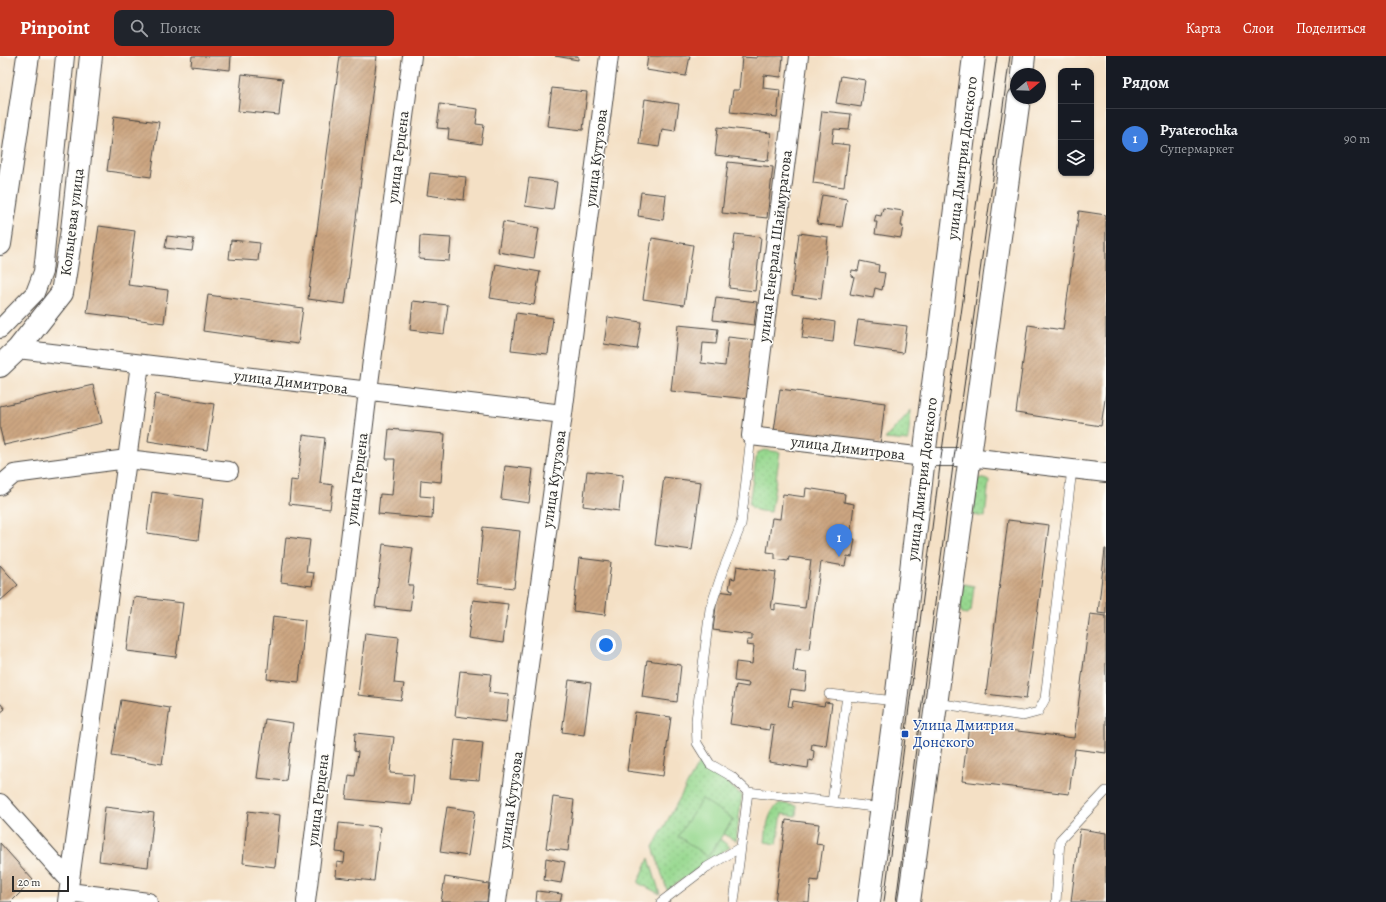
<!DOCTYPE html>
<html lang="ru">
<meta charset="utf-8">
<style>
body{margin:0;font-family:Alegreya,serif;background:#20242c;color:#f1f3f6}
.controls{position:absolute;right:12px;top:12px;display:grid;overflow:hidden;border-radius:8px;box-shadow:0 1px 3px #0004}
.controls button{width:36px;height:36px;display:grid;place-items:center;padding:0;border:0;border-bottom:1px solid #363941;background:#171b24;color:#f1f3f6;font:20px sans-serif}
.compass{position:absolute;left:1010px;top:12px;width:36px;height:36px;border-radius:50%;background:#171b24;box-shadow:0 1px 3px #0004;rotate:71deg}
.scale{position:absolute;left:12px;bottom:10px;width:57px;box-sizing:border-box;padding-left:4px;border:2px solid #2b2b2b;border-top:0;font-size:11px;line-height:14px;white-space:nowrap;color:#2b2b2b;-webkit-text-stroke:3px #fdfcf7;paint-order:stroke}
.you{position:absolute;left:606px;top:589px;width:14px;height:14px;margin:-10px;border:3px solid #fff;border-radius:50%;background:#1a73e8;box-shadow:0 0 0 6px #1a73e833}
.badge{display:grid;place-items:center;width:26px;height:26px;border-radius:50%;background:#c8321e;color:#fff;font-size:13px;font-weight:700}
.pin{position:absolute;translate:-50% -33px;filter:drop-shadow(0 1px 2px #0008)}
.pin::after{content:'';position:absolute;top:21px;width:14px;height:12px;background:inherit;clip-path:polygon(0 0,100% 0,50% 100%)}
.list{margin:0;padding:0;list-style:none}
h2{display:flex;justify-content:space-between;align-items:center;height:52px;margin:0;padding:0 16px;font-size:17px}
h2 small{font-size:13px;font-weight:400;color:#9ea1a6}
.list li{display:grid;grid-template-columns:26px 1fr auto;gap:12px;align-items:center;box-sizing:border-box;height:60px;padding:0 16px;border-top:1px solid #363941}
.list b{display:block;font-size:15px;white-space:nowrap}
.list p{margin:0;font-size:13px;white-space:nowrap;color:#9ea1a6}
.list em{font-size:13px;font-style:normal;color:#9ea1a6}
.icon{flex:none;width:22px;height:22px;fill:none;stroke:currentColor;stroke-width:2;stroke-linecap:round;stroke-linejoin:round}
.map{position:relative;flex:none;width:1106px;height:846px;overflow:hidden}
header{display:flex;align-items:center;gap:24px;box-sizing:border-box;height:56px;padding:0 20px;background:#c8321e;color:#fff}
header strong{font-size:19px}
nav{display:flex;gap:22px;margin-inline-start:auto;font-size:14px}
.search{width:280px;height:36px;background:#20242c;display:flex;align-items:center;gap:10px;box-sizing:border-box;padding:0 14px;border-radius:8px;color:#9ea1a6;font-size:15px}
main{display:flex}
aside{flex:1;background:#171b24}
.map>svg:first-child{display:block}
.grass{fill:url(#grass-dots);stroke:#61825d}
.park{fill:#97d88f;stroke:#61825d}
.building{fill:url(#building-hatch)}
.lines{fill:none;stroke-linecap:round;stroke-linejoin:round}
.lane-casing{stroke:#494642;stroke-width:10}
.street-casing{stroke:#494642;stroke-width:20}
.secondary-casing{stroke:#494642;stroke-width:24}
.lane{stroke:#fff;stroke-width:9}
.street{stroke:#fff;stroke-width:18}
.secondary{stroke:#fff;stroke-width:22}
.tram{stroke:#2b2b2b;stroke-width:1}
.transit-dot{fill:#1a4fb4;stroke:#fdfcf7;stroke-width:1.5}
.labels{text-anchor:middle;stroke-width:3;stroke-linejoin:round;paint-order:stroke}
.street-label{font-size:15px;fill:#2b2b2b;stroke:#fdfcf7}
.transit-label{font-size:15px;fill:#164399;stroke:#fdfcf7;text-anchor:start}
</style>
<header>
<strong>Pinpoint</strong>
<div class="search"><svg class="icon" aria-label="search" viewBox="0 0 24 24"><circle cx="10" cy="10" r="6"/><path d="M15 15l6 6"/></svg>Поиск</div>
<nav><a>Карта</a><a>Слои</a><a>Поделиться</a></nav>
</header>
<main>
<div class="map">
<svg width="1106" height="846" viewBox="0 0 1106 846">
<defs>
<pattern id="grass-dots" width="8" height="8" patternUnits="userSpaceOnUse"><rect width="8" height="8" fill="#97d88f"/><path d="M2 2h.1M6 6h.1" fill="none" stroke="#82ba7c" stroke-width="1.8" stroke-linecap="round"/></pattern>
<pattern id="building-hatch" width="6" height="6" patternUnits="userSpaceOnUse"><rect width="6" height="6" fill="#cca681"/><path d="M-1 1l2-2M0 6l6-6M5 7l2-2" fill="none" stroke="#a6876a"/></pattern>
</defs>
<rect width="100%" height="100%" fill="#fdfcf7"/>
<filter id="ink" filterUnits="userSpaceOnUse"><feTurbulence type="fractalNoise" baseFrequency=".025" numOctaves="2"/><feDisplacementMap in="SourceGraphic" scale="8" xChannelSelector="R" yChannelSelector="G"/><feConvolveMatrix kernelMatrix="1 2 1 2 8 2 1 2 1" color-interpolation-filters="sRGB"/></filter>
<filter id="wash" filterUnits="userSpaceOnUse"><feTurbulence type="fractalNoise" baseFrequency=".012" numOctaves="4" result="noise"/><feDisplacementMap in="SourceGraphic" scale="16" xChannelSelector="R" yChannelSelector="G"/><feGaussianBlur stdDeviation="0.9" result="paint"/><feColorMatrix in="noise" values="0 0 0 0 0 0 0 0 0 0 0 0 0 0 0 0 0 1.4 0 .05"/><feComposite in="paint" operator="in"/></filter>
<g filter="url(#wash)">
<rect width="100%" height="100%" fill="#f4e0c5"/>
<path class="grass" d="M911,354L908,385L885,383Z
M764,394L780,396L771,456C763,455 754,456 749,448L757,397Z
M977,422L989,424L985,461L973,459Z
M963,528L974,530L971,555L967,558L962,557L960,554Z
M701,703L707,711L742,739L736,785L723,778L733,764L708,800L720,783L730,791L667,834L653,791Z
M780,747L797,750L796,760L782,758L777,788L765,786C767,771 767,756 780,747Z
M649,802L660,838L638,827Z"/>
<path class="park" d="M702,743L733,763L708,801L678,780Z"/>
<g id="blocks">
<path class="building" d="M192,0H231L230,14L191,10Z
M340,0H377L345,248L308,243Z
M555,0H578V4Z
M648,0H690L686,20L646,14Z
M757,0H783L781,21L764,19L763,32L780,34L777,61L730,56L733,34H739L742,1L757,2Z
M242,18L283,23L279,59L238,55Z
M841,20L865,24L861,51L836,47Z
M552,32L587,36L583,74L547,70Z
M645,43L679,48L675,75L662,73L659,91L639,88Z
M440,48L478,53L476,68L484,69L481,88L448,83L449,73L437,72Z
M822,55L851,58L849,74L834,73L832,87L849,89L844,131L813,127Z
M114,60L159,66L151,121L107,115Z
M718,71L771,77L768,105L715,99Z
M728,106L773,111L767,162L722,157Z
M430,117L466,121L464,144L427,139Z
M529,122L557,126L553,154L525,150Z
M641,136L666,139L663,164L638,160Z
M822,139L847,143L842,171L817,168Z
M883,152L903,155L901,170H903L901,182L875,178L877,166H874L876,159L881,160Z
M1079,155L1106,159V337L1101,370L1016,357L1028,269L1063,274Z
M503,166L539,172L534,202L498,196Z
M99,170L135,175L128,229L168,234L164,267L87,257Z
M799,177L828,181L821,243L792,239Z
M735,178L761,181L755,235L729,232Z
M167,180L194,183L192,195L165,192Z
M420,180L451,182L449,205L419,203Z
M652,182L693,189L684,249L643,243Z
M231,184L260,187L258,205L229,203Z
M860,205L879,209L878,216L885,217L882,234L875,232L873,242L850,238L854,221L851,220L852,214L858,215Z
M496,208L540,216L534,249L490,242Z
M208,239L303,252L298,288L203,275Z
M716,241L757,246L754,269L713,264Z
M413,245L448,249L444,278L410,274Z
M516,257L553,262L548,298L511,294Z
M608,261L641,266L637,293L604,288Z
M805,261L835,266L833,286L802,282Z
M858,264L907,270L903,297L854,290Z
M678,269L718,273L716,288L703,287L701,307L725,310L728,281L755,284L749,343L671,335Z
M93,329L102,367L4,389L0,373V350Z
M780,333L885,347L880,389L774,375Z
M155,338L214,348L207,394L148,385Z
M389,373L445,378L441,426L421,424L420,440L433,441L432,463L378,458L380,438L392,439L395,403H386Z
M303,379L325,382L320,427L333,429L330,453L289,448L291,424L298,425Z
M505,410L533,413L529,447L501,443Z
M587,415L623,419L619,455L583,450Z
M664,421L701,426L692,494L655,489Z
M806,432L845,438L844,446L854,448L850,483H855L852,501L847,500L845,510L821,506L809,593L796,592L793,615L807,617L805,635L791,633L788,650L792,651L793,645L824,650L825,646L832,647L826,690L812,688L811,694L814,695L813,705L809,704L808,712L769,706L774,669L770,668L769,674L730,668L736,629L748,631L749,627L734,625L736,606L752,608L754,590L747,589L748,586H747V584H752V579L713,574L718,535L733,537V534L729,533L731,522L735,523L737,510L776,516L771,553L775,554V548L805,552L811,504L789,501L788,505L775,503V497L767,496L772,462L780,463L783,438L805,441Z
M152,436L203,443L198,484L147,477Z
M1008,464L1049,469L1026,643L986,638Z
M483,471L520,475L514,532L477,528Z
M286,481L310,484L306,516L314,517L312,530L281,526Z
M383,488L413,492L408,529H413L410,555L375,551Z
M1105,493H1106V558L1098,557Z
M579,502L611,506L605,559L573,555Z
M0,509L18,529L0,545Z
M134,541L183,547L176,601L127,595Z
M473,544L508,548L503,587L468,582Z
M1090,558L1106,560V697L1075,693L1069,738L962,725L969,669L1074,682Z
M273,560L305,564L299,626L267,623Z
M365,577L399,581L394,627L404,628L401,644L358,639Z
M647,604L681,609L677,646L642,641Z
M460,615L491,618L489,636L509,638L506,666L455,660Z
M569,624L591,627L584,679L562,676Z
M121,644L170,652L162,708L112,700Z
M0,647L5,653L0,657Z
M635,656L671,661L663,720L627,715Z
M265,663L293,667L286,725L257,722Z
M355,677L394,681L390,717L414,719L411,749L346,743L349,719L355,720L358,696L354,695Z
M455,684L483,687L479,724L451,722Z
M553,741L574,744L568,795L546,792Z
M105,751L154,757L148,811L99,805Z
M447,751L475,755L468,800L440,796Z
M248,755L280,759L275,811L243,807Z
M786,764L819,768L816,788L823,789L818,825L811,824L809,846H775Z
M339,767L380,771L374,825L336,821L337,806L344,807L345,797L336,796Z
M1080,773L1106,777V846H1071Z
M0,787L33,824L11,846H0Z
M546,802L565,806L561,827L544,824Z
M445,821L489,828L487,846H441Z
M537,835L562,838L560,846H536Z"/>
</g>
</g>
<g filter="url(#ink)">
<use href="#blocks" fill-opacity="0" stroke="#494642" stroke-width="1"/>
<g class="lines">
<defs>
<path id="lane" d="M751,380L741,469L722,517L710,553L696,664L697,687L710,708L731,720L748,736L882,752
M829,638L896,645
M936,647L1023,660L1038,656L1045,643L1072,413
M832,746L847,640
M661,846L707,811L741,791
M734,846L748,736
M1056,846L1060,784L1106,735"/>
<path id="street" d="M799,0L751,380L924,401H969L1106,417
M0,273L35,237L43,216L65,0
M18,293L563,358
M0,430L14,418L127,403L229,415
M0,747L70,825
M69,836L148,846
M67,846L140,308
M306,846L368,335L412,0
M497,846L563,358L609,0"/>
<path id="secondary" d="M1022,18L1024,0
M0,188L28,0
M0,310L18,293L62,237L72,174L91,0
M869,846L896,645L924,401L974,0
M909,846L1019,42"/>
</defs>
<use href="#lane" class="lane-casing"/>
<use href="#street" class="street-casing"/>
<use href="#secondary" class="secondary-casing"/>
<use href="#lane" class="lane"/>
<use href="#street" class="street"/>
<use href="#secondary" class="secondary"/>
<path class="tram" d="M884,846L941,402L997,0
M896,846L954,402L1010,0"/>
</g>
</g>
<rect class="transit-dot" x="901" y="674" width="8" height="8" rx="2"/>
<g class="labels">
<g class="street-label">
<text transform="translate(398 101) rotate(-83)" y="5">улица Герцена</text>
<text transform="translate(596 102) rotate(-83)" y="5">улица Кутузова</text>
<text transform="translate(962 102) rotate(-83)" y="5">улица Дмитрия Донского</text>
<text transform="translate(72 166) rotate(-83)" y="5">Кольцевая улица</text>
<text transform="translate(775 190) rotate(-83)" y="5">улица Генерала Шаймуратова</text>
<text transform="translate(291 326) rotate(7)" y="5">улица Димитрова</text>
<text transform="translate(848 392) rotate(7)" y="5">улица Димитрова</text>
<text transform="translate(357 423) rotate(-83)" y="5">улица Герцена</text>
<text transform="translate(554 423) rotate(-82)" y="5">улица Кутузова</text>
<text transform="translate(922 423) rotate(-83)" y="5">улица Дмитрия Донского</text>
<text transform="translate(318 744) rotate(-83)" y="5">улица Герцена</text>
<text transform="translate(511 744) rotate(-82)" y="5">улица Кутузова</text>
</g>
<g class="transit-label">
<text x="913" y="674">Улица Дмитрия<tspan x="913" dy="17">Донского</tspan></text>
</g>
</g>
</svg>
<div class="controls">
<button>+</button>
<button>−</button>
<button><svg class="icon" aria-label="layers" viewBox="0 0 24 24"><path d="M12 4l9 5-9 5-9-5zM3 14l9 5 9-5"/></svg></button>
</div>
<svg class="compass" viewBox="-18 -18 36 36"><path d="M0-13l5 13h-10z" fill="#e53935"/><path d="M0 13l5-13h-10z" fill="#9ea1a6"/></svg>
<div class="scale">20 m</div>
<div class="you"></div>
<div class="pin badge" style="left:839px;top:501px;background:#3f7fe0">1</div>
</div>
<aside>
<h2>Рядом<small></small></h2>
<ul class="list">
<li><span class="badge" style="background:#3f7fe0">1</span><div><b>Pyaterochka</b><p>Супермаркет</p></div><em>90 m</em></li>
</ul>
</aside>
</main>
